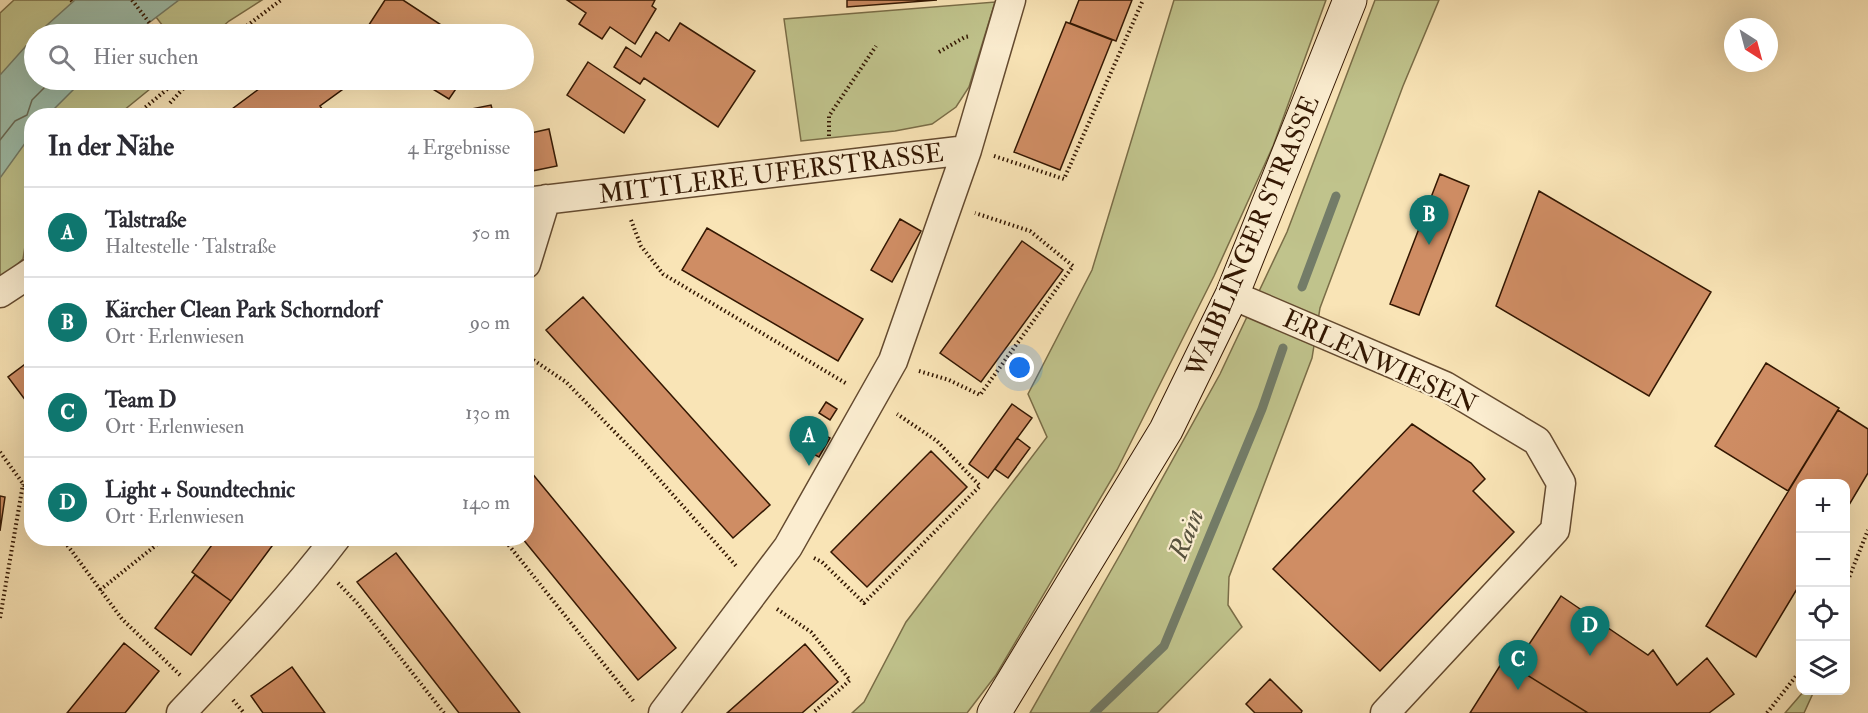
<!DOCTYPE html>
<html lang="de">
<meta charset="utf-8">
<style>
body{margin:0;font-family:"IM FELL Double Pica",serif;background:#f2f2f3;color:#2b2b33}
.controls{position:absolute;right:18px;bottom:18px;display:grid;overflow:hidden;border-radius:12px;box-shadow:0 6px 24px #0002}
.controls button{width:54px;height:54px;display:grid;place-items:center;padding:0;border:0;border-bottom:2px solid #e1e1e2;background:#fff;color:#2b2b33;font:30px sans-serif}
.compass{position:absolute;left:1724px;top:18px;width:54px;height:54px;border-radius:50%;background:#fff;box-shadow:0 6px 24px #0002;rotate:144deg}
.you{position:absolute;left:1020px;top:368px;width:21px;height:21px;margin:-15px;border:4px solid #fff;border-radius:50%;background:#1a73e8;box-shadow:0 0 0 9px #1a73e833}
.badge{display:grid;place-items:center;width:39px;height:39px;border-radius:50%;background:#0f766e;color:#fff;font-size:20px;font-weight:700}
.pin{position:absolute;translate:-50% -50px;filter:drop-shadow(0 2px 3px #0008)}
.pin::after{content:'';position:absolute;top:32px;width:21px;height:18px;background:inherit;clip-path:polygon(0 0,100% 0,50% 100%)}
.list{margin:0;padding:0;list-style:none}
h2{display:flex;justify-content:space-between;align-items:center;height:78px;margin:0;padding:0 24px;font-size:26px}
h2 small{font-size:20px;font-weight:400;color:#7c7c81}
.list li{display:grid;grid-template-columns:39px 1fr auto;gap:18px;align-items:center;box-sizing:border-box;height:90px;padding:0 24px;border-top:2px solid #e1e1e2}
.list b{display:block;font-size:22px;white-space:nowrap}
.list p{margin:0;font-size:20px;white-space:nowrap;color:#7c7c81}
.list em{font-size:20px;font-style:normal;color:#7c7c81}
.icon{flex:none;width:33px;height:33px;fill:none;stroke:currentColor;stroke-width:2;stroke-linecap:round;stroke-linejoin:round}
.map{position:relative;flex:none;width:1868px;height:713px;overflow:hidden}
.search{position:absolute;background:#fff;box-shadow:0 6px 24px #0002;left:24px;top:24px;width:510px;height:66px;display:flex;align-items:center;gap:15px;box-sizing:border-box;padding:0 21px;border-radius:33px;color:#7c7c81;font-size:22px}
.panel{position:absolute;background:#fff;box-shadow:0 6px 24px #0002;left:24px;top:108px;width:510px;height:438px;border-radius:24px}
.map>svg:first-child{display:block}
.green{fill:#c0c38c;stroke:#7a6d47;stroke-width:1.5}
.water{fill:#9ebfac;stroke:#737c68;stroke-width:1.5}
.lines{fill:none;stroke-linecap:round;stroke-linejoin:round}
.shore{stroke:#686b57;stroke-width:1.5}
.stream{stroke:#737c68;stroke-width:9}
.building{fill:#cf8d64;stroke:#331702;stroke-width:1.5}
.street-casing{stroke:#644a2f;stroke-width:31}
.secondary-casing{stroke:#331702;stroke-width:35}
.path{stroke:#331702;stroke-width:4;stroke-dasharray:1.5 3;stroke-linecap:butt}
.street{stroke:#fbedd0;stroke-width:28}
.secondary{stroke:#fbedd0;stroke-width:33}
.labels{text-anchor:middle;stroke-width:4.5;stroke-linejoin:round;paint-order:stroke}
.street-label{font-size:26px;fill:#331702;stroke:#fbedd0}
.water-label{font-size:27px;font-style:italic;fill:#58523e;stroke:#fbedd0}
</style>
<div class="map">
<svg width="1868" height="713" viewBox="0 0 1868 713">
<rect width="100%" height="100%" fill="#f9e4b6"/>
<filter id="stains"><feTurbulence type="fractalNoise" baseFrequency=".00333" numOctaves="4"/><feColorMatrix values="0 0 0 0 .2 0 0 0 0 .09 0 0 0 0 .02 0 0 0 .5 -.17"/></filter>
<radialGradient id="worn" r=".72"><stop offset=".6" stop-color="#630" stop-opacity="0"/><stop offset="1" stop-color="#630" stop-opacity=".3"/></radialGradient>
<path class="green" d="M14,0H122L150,34H34V80H161L118,115L32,116L31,208L23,259L0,280V13Z
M143,0H262L229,21L214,34H169Z
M1174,0H1326L1273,146L1214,276L1117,470L996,675L967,713H852L864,702L906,622L1047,437L1028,394L1092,270Z
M1375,0H1439L1403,86L1320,308L1312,358L1229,577L1228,605L1242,627L1157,713H1030L1121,553L1220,374L1287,232Z
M995,2L969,87L956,107L932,124L895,131L801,141L784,19Z
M1804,691H1814L1804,713H1785Z"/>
<path class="water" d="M75,0H179L134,34H37Z
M34,37V80H83L48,115L32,116L31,135L0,178V75Z"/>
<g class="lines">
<path class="shore" d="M0,140L15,121L27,115L32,100L52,80"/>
<path class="stream" d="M1302,287L1336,196
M1094,713L1164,646L1262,409L1283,348"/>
</g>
<path class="building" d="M385,0H403L455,34H363Z
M567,0H655L652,6L656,9L635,44L610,27L602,39L579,24L586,13Z
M847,0H937L847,7Z
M1079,0H1132L1116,41L1070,23Z
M1066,22L1112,40L1060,170L1014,152Z
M680,23L755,71L718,127L644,78L640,84L614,67L626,47L641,57L656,32L669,41Z
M588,62L645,100L624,133L567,95Z
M271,80H347L350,84L320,106L327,116H230L228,112Z
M418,80H462L449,99Z
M491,105L494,116H467L466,110Z
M549,129L557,166L532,171L526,144V134Z
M1440,174L1469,186L1419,315L1390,304Z
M1539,191L1711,292L1649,396L1496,306Z
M900,219L921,231L892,282L871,270Z
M707,228L863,319L838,361L682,270Z
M1022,241L1063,270L981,382L940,353Z
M583,297L770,505L733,538L546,330Z
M32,359V409L8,377Z
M1766,363L1839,408L1788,491L1715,446Z
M826,402L837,409L830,420L819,413Z
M1012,404L1032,418L988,478L969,464Z
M1838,410L1868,429V473L1846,510V484H1800V584L1756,657L1706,626Z
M1412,424L1471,463L1485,479L1473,491L1514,532L1380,671L1273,569Z
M813,429L830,438L819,457L802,448Z
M1017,438L1030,448L1008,478L995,469Z
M931,451L967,487L867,587L831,552Z
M526,466L676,648L638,680L522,538H526Z
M0,496L5,497L0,531Z
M217,538H278L231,601L192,572Z
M396,553L520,713H459L357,582Z
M195,575L231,601L191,655L155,628Z
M1561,596L1648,655L1653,650L1677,685L1707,658L1734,694L1709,713H1588L1514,667Z
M124,643L159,671L125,713H67Z
M805,644L838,682L802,713H727Z
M1503,661L1514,667L1588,713H1470Z
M292,667L325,713H263L251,696Z
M1270,679L1302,711L1301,713H1255L1246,704Z"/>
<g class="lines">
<defs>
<path id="street" d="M526,202L967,150
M526,264L546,199
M0,293L32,272
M1232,295L1445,386L1537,441L1561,483L1555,530L1385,713
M181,713C234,657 289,600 336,538
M663,713L788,547L893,361L967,150L1011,0"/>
<path id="secondary" d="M994,713L1166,430L1232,295L1350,0"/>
</defs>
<use href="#street" class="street-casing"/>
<use href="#secondary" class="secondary-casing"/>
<path class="path" d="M71,0L73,2
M132,0L158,34
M236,34L281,0
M939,52L965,37L970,36
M170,103L191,80
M135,116L178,80
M829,136V116L876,46
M994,156L1064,179L1143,0
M631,220L641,246L663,274L847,384
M526,355L566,382L643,461L737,567
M919,371L949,380L980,395L1073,266L1030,231L975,213
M0,452L32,496
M62,538L122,619L180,675
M503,538L635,703
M814,558L822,562L864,603L980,486L937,441L897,414
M338,583L358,604L444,713
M1846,585L1868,530
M100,590L165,538
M777,609L811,632L850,680L813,713
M0,618L23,484
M233,700L244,713
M1767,713L1800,671"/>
<use href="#street" class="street"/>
<use href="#secondary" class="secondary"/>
</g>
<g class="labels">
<g class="street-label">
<text transform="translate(771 173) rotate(-7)" y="9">MITTLERE UFERSTRASSE</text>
<text transform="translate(1252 236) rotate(-67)" y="9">WAIBLINGER STRASSE</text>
<text transform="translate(1380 361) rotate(25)" y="9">ERLENWIESEN</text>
</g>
<g class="water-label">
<text transform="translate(1186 534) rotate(-68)" y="9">Rain</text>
</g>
</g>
<rect width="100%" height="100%" filter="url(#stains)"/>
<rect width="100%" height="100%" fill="url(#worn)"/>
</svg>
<div class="controls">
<button>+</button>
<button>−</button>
<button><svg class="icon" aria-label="locate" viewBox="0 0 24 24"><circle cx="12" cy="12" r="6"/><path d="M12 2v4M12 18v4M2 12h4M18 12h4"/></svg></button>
<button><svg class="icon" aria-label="layers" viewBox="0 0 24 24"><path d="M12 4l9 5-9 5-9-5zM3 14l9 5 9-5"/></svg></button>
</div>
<svg class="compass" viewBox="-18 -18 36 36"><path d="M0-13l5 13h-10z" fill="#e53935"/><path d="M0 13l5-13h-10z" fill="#7c7c81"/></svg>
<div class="you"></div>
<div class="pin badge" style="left:809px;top:466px">A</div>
<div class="pin badge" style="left:1429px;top:245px">B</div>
<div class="pin badge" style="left:1518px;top:690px">C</div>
<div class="pin badge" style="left:1590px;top:656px">D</div>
<div class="search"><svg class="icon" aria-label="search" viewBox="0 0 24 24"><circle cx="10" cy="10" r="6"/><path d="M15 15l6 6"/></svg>Hier suchen</div>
<section class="panel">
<h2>In der Nähe<small>4 Ergebnisse</small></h2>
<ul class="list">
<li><span class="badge">A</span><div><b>Talstraße</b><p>Haltestelle · Talstraße</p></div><em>50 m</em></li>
<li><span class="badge">B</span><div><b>Kärcher Clean Park Schorndorf</b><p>Ort · Erlenwiesen</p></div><em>90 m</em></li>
<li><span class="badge">C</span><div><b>Team D</b><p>Ort · Erlenwiesen</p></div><em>130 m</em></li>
<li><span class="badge">D</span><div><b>Light + Soundtechnic</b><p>Ort · Erlenwiesen</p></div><em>140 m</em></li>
</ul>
</section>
</div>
